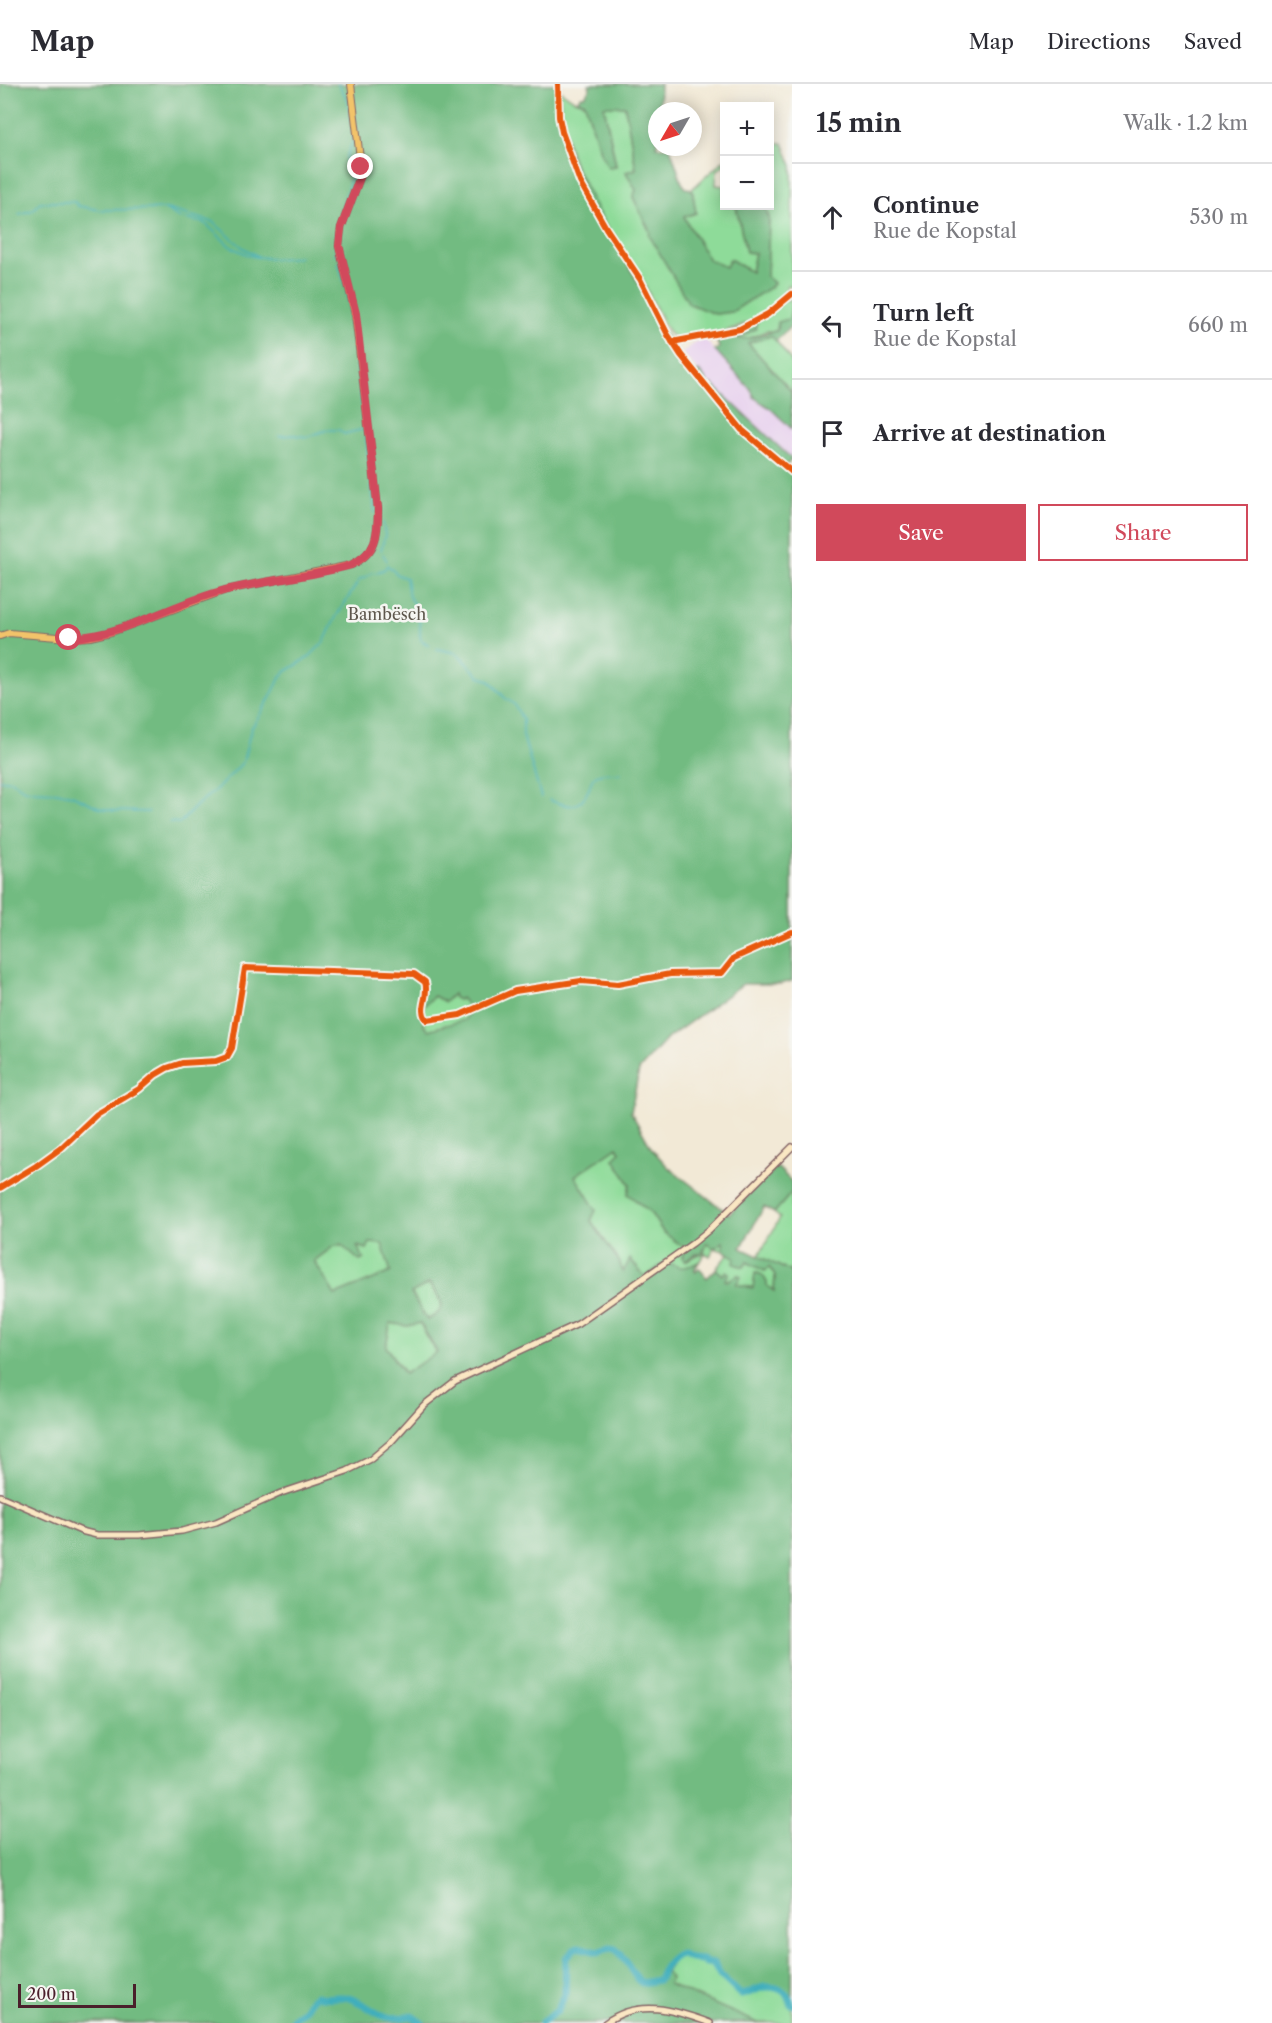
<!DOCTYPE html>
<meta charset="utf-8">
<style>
body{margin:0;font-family:"Libre Caslon Text",serif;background:#f7f7f7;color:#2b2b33}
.controls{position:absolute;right:18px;top:18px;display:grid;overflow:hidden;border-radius:0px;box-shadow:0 3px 15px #0003}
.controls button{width:54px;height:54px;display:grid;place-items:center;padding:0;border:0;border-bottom:2px solid #e1e1e2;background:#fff;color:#2b2b33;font:30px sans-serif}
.compass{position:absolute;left:648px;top:18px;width:54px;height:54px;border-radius:50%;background:#fff;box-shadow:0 3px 15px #0003;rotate:231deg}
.scale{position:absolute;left:18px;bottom:15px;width:118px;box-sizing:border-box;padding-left:6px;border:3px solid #4a1f2b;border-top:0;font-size:16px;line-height:21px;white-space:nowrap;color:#4a1f2b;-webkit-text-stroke:4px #f6f6f2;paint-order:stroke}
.stop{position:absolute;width:18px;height:18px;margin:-14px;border:4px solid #d1495b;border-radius:50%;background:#fff}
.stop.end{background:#d1495b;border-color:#fff;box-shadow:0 2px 6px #0008}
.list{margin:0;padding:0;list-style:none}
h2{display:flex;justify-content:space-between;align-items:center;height:78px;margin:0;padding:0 24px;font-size:26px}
h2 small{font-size:20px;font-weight:400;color:#7c7c81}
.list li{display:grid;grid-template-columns:39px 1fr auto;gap:18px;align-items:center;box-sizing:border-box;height:108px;padding:0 24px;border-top:2px solid #e1e1e2}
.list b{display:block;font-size:22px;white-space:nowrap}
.list p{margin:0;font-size:20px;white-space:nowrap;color:#7c7c81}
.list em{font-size:20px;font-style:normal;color:#7c7c81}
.actions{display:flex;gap:12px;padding:18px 24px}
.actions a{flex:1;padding:14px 0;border:2px solid #d1495b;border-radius:0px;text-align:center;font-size:21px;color:#d1495b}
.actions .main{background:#d1495b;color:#fff}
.icon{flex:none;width:33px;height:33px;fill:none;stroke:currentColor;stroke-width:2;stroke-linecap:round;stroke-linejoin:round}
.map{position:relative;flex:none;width:792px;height:1939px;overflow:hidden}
header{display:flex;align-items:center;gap:36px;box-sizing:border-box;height:84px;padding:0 30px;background:#fff;border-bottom:2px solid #e1e1e2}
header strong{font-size:28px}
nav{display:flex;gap:33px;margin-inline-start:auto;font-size:21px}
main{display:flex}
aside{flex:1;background:#fff}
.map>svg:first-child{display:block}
.built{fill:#e8d2ee}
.green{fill:#8edb99;stroke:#6c7d62;stroke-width:1.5}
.forest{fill:#72bb81;stroke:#5e6d56;stroke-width:1.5;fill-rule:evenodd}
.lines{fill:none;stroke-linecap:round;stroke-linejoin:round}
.stream{stroke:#3faebc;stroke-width:1.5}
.river{stroke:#3faebc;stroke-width:7}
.minor-casing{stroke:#856667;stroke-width:6}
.secondary-casing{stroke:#856667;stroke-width:8}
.primary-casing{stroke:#856667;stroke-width:8}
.minor{stroke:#fff;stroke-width:4}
.secondary{stroke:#fae7c3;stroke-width:5}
.primary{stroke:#f2c36a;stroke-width:6}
.cycleway-casing{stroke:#f6f6f2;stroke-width:10}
.cycleway{stroke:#e8590c;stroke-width:6}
.route{stroke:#d1495b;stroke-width:8}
.labels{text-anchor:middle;stroke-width:5;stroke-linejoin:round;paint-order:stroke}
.park-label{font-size:16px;fill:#5e574c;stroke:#f6f6f2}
</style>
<header>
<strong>Map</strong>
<nav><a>Map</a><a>Directions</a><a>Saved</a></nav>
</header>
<main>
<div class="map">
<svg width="792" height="1939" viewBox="0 0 792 1939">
<rect width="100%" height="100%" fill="#f6f6f2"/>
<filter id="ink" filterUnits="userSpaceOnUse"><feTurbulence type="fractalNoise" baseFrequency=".0167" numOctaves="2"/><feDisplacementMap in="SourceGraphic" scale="12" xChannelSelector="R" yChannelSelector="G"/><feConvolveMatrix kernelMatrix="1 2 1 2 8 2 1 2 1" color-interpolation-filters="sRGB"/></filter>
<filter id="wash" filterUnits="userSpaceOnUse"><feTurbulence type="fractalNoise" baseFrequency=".008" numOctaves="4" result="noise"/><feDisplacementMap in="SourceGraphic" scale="24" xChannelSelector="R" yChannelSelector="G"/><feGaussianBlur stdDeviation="1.35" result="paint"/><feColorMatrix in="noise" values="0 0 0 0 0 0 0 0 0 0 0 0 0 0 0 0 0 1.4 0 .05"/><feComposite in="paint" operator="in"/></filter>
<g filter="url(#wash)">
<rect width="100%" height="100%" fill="#f2e9d6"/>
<path class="built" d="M703,253L750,305L755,314L771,325L792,345V375L712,300L711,301L682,269Z"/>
<path class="green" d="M561,7L574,16L585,19L601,70L616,81L604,21L625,22L636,85L626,88L636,106L633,113L650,148L715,230L732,228L774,199L767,193L769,134L765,122H770V59H783L792,82V202L787,201L783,215L767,229L755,236L726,247L676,254L670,250L665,242L642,196L625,171L614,151L611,152L584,105L586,103C568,76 563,40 559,9Z
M724,76V81L717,87L716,101L724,102V122H736L746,168L755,169L751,188L730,175L726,183L709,177L683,133L696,129L692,105Z
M792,212L790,235L777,247H766L746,256L735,253L755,245L756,238L784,216H789Z
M772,251L792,278V316L791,307L748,259Z
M453,910L461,914L468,922L466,936L428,946L424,942L422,923L434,912Z
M617,1063L620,1068L614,1075L630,1100L628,1110L650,1128L663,1148L685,1164L682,1173L685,1177L704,1168L707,1159L724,1158V1167L714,1164L710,1172L705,1169L699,1178L684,1185L676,1184L645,1193L623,1188L619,1177L591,1137L575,1092Z
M792,1108V1188L758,1173L780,1134L774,1129Z
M370,1159L383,1160L391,1188L335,1212L314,1177L334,1162H356Z
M729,1169L765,1187L769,1183L775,1192L774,1208L766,1202L767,1199C764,1193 763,1189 755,1189L754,1204L735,1200L738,1191L727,1197L725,1196L723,1191L716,1185Z
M429,1199C441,1218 451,1224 427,1236L411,1208Z
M390,1239L407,1242L420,1239L429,1257L437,1268L405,1290L386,1263Z
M681,1870L690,1875L703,1876L706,1879L714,1880L720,1891L737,1909C757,1906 776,1898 792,1914V1939H758L751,1937L667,1900L666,1888L677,1871Z"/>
<path class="forest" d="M0,0H558L559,33L570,74L611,152L644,208L653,229L679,273L694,290L699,287L710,301L712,300L792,375L787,381L781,380L792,388V897L780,900H743L668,954L639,986L631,1028L652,1065L668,1083L729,1130L773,1085L777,1083L792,1098V1108L774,1129L764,1123L741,1164L792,1188V1914C771,1894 762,1909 741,1911L720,1891L714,1880L706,1879L703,1876L690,1875L681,1870L677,1871L666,1888L671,1895L668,1900L758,1939H0ZM453,910L454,914L459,916L461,914L468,922L466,925L468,928L465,936L428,946L424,942L423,923L434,912L445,918ZM617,1063L620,1068L614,1075L630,1100L628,1110L650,1128L663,1148L685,1164L682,1173L685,1177L696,1170H702L707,1159L714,1164L723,1158L724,1167L735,1173L734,1180L744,1183L747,1178L765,1187L769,1183L775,1192L774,1207L767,1202V1199C764,1193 763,1189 755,1189L753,1204L736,1200L741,1193L738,1191L727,1197L725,1196L729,1189L726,1187L723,1191L716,1185L707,1194L699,1184L696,1188L694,1186L699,1178C686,1184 679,1186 667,1177L645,1193L630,1175L623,1188L619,1177L591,1137L596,1126L575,1092ZM370,1159L382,1160L391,1188L335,1211L314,1177L334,1162L341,1161L360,1177L364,1175L357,1162L367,1165ZM430,1199C441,1218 451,1224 427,1236L411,1209ZM390,1239L407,1242L420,1239L437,1268L404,1290L386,1263Z
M589,0H660L659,27H657V63H670L682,99L686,104L692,105L696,129L684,133L709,176L726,183L730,175L751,188L755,169L746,168L736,122H765L769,134L767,193L774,199L772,202L732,228L715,230L689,220L649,151L650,148L633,113L636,106L626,88L636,85L625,22H604L616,82L608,83L601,70L585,19L578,16L581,12H585L590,4Z
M792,225V241L776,257L771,252L748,259L791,307L792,345L771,325L755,314L750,305L715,266L719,264L717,257L729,254L726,250L756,238V245L738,254C751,257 763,248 777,247L778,238L789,235Z"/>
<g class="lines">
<path class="stream" d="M167,126L180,134L205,139L231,163L251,172L258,173
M19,130L33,126L40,118H75L78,122L100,126L166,125L213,138L242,163L259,173L276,175L300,173
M335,171L338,143L349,99L351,89L346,78V73L354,55L348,16L338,0
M338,178L345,201
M347,208L351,230L375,429
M279,352L294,351L307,353L327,346H339L344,350L364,345
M381,466L385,451L383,439
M383,470L387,477
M375,489L385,485L387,481L398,491L406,494L409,513L417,525L420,541V552L421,556L429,561
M437,565L457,569L480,593L489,596L505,614L514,620L523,636V652L541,713
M0,696H11L24,705L35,707L57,708L72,711L100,724L114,727L149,728
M549,716C568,723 579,727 589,705C590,701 592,694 595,692C601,687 613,689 620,689
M170,738L180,739L198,720L219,703L243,678L251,645L270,614L280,594L285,588L308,574L324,558L336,533L360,495L364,494L373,488"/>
<path class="river" d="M291,1939C294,1932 297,1933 302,1928C309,1921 305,1919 316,1912C327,1916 339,1911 349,1914C378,1924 375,1939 412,1932L422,1939
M541,1939L557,1927L565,1911L566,1874L574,1865L579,1863L598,1868L610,1864L615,1865L620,1869L638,1896L642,1899L658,1896C664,1886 669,1874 681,1870L690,1875L703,1876L706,1879L714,1880L720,1891L741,1911C750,1910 757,1904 765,1903C779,1902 789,1908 792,1921"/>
</g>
</g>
<g filter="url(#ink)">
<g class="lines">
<defs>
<path id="minor" d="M558,0C558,78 599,132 640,195C646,205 650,217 655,228C666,250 680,270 696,289"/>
<path id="secondary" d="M0,1412L81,1447L97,1451H139L182,1447L216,1438L281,1409L347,1387L371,1375L390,1359L424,1321L455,1297L578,1240L693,1159L710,1145L792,1063
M605,1939C639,1914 675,1926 710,1939"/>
<path id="primary" d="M0,552L9,549L69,554L90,553L111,548L226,506L351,481C377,469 378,451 378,425L355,230L339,162L341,144L360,93L361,83L351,0"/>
</defs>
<use href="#minor" class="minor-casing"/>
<use href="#secondary" class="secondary-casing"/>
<use href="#primary" class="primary-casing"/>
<use href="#minor" class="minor"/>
<use href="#secondary" class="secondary"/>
<use href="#primary" class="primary"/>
<defs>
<path id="cycleway" d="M558,0L559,33L562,48L580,98L606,144L640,195L668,251L681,271L742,346L792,388
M672,258L740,245L768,230L792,210
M0,1104L36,1082L61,1064L97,1030L139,1005L155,991L167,984L182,979L216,977L227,973L232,964L245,884L414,890L425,898C430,912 417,925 427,936L460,931L515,907L581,897L618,900L670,890L722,889L734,874L792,848"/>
</defs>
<use href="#cycleway" class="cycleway-casing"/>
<use href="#cycleway" class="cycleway"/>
</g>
</g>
<g class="lines" filter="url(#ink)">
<path class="route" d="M69,554C125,552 172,519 226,506C267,496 310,493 351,481C377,468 378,451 378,425L356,230L339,162L341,144L360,93L361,83"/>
</g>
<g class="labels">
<g class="park-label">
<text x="387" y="536">Bambësch</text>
</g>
</g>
</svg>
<div class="controls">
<button>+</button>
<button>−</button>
</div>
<svg class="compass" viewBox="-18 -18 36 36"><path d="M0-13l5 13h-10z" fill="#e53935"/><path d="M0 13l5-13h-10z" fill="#7c7c81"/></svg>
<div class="scale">200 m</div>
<div class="stop" style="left:69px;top:554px"></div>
<div class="stop end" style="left:361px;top:83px"></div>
</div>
<aside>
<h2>15 min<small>Walk · 1.2 km</small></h2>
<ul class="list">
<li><svg class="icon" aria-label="ahead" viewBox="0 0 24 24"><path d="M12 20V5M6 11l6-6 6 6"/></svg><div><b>Continue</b><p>Rue de Kopstal</p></div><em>530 m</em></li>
<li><svg class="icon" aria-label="left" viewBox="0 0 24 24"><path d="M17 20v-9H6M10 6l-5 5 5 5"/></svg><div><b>Turn left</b><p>Rue de Kopstal</p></div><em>660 m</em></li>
<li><svg class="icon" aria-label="arrive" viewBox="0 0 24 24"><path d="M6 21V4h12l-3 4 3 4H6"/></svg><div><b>Arrive at destination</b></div></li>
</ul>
<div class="actions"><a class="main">Save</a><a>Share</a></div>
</aside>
</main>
